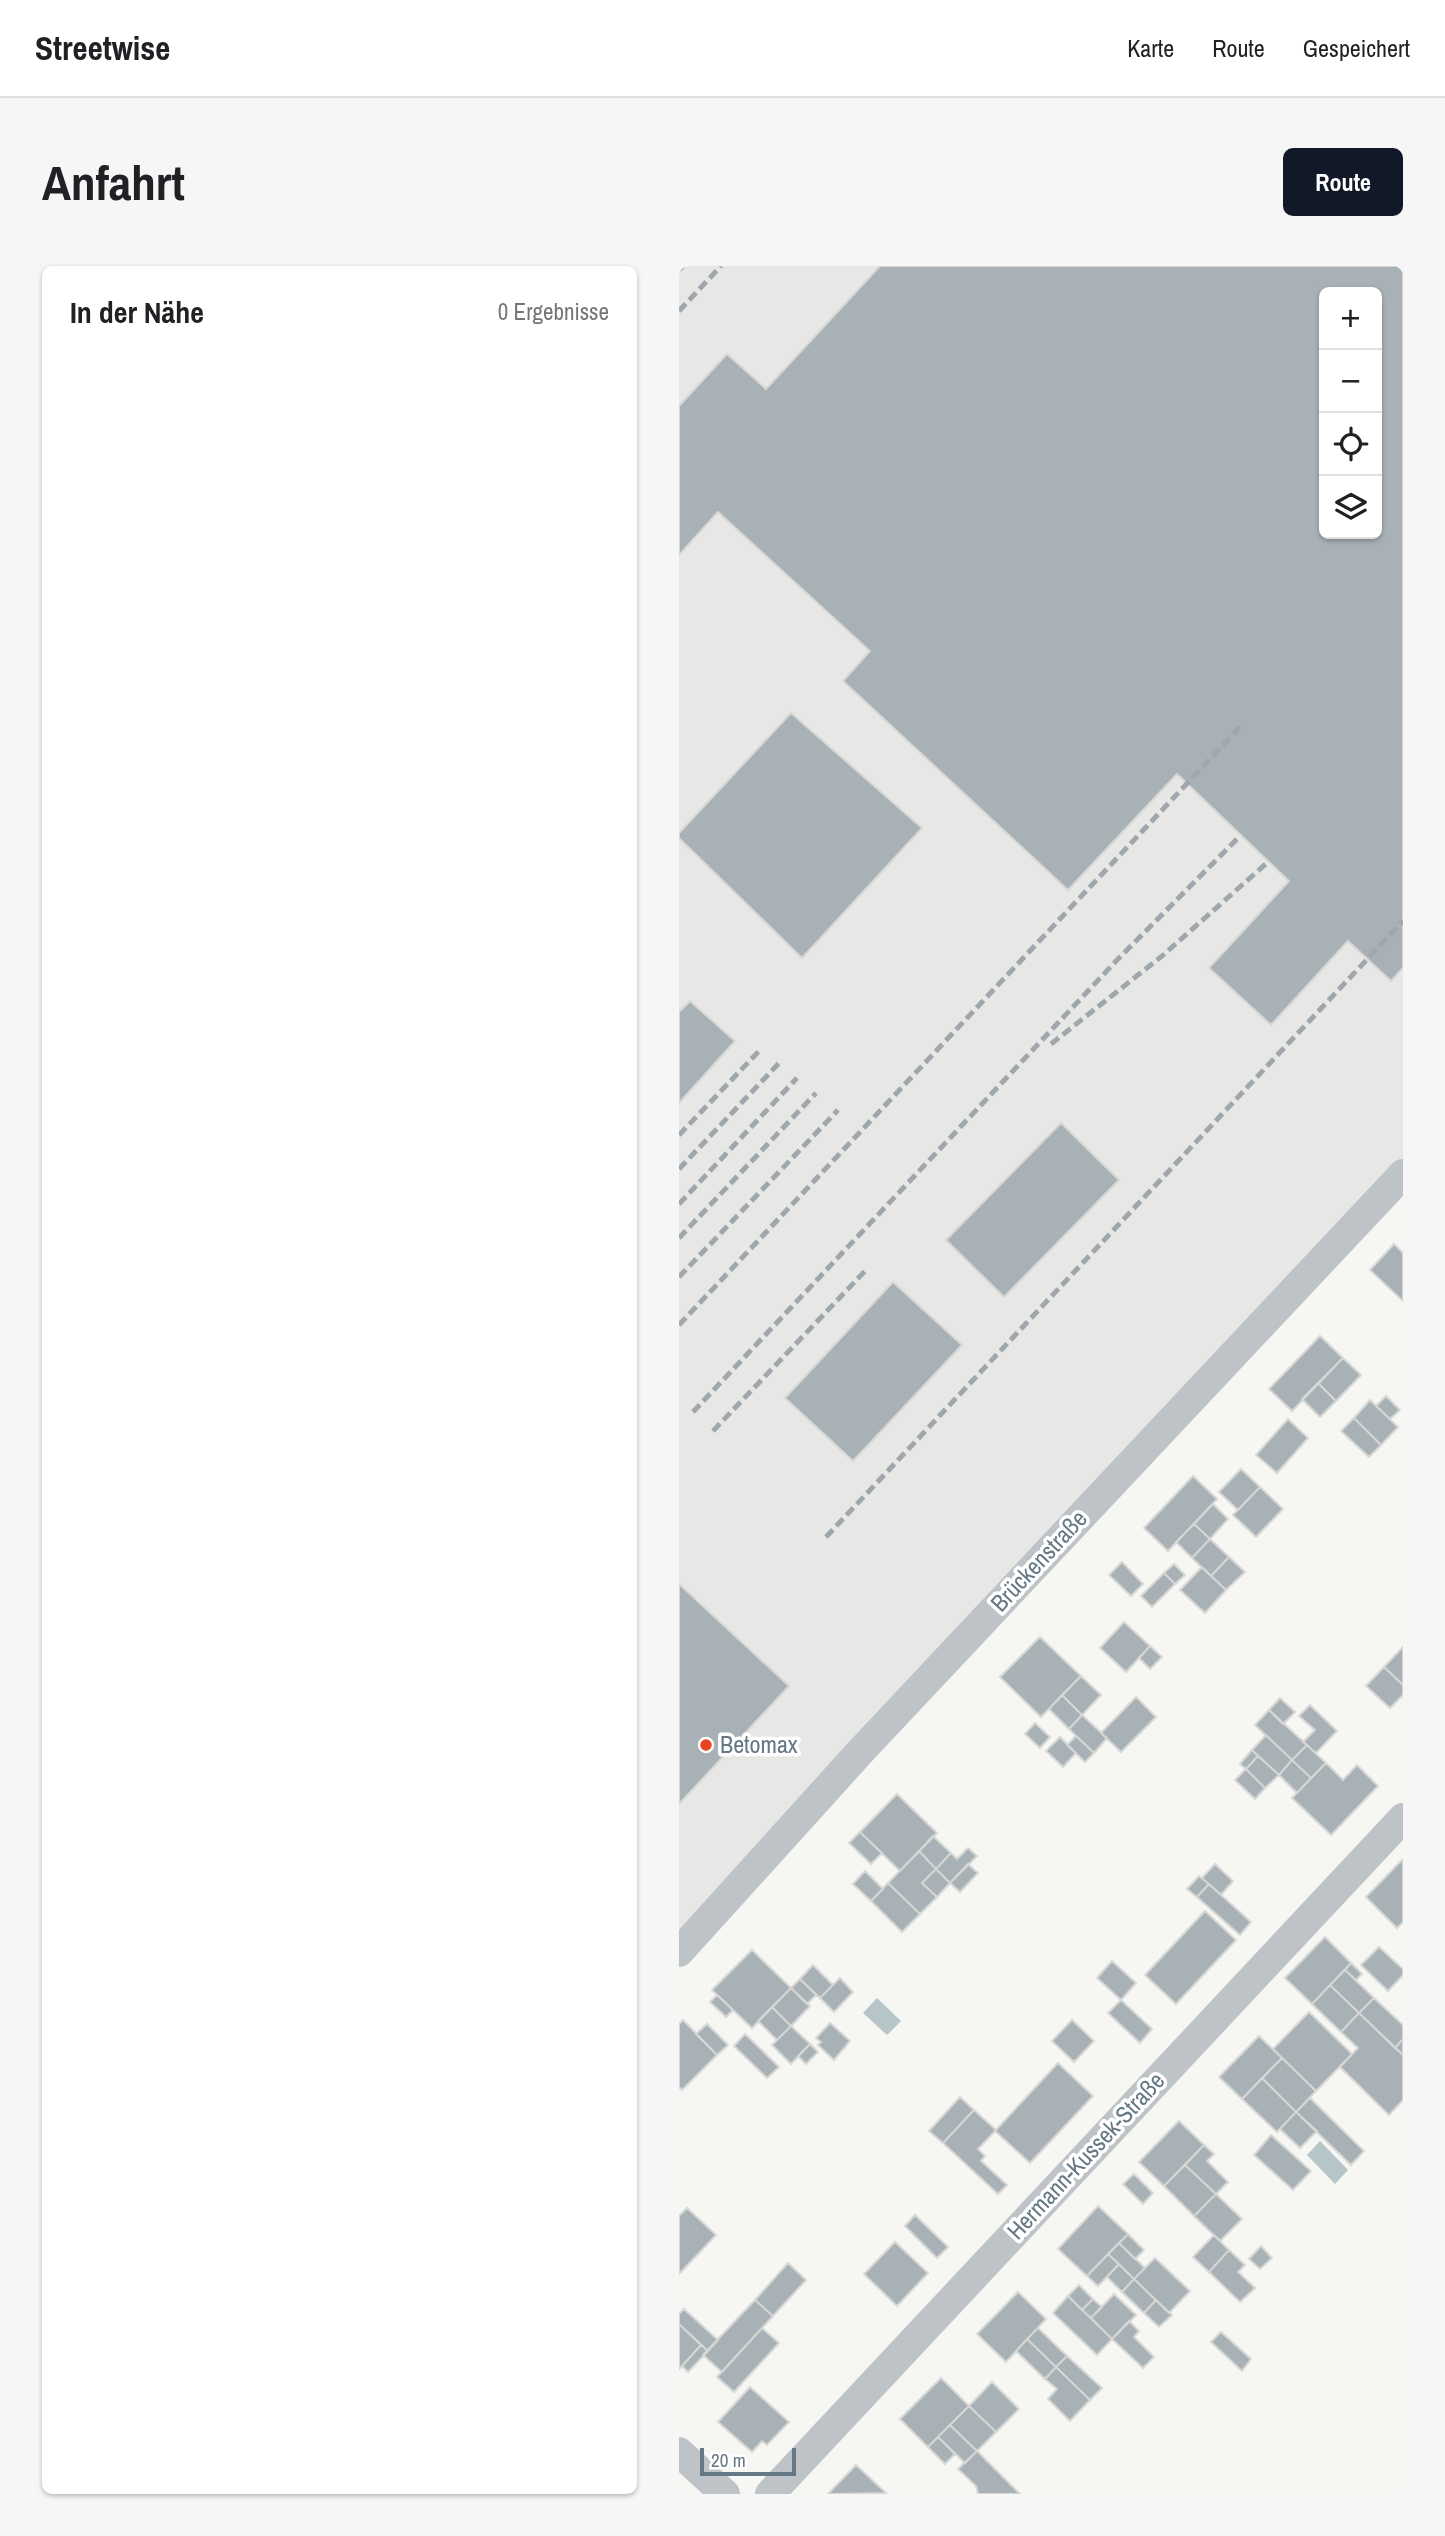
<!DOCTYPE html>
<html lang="de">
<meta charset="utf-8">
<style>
body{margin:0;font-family:"Archivo Narrow",sans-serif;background:#f6f6f6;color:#202124}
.controls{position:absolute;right:21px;top:21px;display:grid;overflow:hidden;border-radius:10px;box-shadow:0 2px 5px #0004}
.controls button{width:63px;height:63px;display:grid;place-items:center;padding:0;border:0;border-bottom:2px solid #e0e0e0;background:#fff;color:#202124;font:35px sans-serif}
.scale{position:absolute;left:21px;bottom:18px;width:96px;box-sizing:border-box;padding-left:7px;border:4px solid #647885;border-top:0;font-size:19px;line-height:24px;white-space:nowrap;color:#647885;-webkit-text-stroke:5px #fff;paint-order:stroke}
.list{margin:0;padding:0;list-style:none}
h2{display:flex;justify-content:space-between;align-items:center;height:91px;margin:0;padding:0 28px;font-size:30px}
h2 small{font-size:23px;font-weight:400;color:#757577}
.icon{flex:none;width:38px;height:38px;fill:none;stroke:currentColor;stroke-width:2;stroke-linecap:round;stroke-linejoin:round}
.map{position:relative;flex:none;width:724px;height:2228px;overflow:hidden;border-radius:10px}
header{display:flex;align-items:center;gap:42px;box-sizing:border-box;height:98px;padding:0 35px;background:#fff;border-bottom:2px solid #e0e0e0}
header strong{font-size:33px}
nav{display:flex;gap:38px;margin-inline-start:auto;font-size:24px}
.intro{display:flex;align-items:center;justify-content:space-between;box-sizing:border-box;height:168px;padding:0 42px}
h1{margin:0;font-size:49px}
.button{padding:18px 32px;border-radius:10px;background:#111827;color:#fff;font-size:24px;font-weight:700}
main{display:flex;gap:42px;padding:0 42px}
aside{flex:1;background:#fff;border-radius:10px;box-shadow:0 2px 5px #0004}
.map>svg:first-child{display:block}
.built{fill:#e7e8e6;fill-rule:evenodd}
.water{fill:#b6c5c8}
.building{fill:#a8b1b6;stroke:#d7d7d5;stroke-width:2;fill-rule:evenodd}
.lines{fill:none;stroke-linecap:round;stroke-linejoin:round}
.street{stroke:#bec3c7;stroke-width:30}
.rail{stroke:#9fa7ad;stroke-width:5;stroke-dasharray:10 5;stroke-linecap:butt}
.poi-dot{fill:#e9421f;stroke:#fff;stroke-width:2.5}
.labels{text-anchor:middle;stroke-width:7;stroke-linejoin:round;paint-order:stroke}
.street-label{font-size:24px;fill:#647885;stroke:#fff}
.poi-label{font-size:24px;fill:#647885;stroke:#fff;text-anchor:start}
</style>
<header>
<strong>Streetwise</strong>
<nav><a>Karte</a><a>Route</a><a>Gespeichert</a></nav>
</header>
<div class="intro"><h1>Anfahrt</h1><a class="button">Route</a></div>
<main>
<aside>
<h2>In der Nähe<small>0 Ergebnisse</small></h2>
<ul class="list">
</ul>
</aside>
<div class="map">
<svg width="724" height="2228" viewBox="0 0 724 2228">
<rect width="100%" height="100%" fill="#f6f6f2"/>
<path class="built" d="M0,0H724V908L0,1686ZM645,26H698V268H645Z"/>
<path class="water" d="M198,1732L222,1755L208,1769L184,1747Z
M641,1875L669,1904L656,1918L628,1889Z"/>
<path class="building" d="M201,0H724V702L712,715L669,675L592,759L530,702L610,615L498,508L389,624L164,415L191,385L39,246L0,289V140L48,88L87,123ZM645,26H698V268H645Z
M112,447L243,562L123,692L0,572V567Z
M11,735L56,775L0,837V746Z
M382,857L440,914L325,1031L267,974Z
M715,978L724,987V1035L691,1004Z
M214,1016L283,1079L174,1195L106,1132Z
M641,1070L664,1092L613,1145L590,1123Z
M664,1092L682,1109L657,1135L639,1117Z
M639,1117L657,1135L641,1151L623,1133Z
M707,1130L721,1144L711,1153L697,1140Z
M691,1134L719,1161L702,1179L675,1152Z
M675,1152L702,1179L690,1191L662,1165Z
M609,1153L629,1172L598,1207L577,1189Z
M562,1203L581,1221L559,1244L540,1226Z
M514,1210L538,1233L489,1285L465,1262Z
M581,1221L604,1243L577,1271L554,1249Z
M534,1238L549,1253L531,1273L515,1258Z
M515,1258L531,1273L513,1292L497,1276Z
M531,1273L550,1291L532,1310L513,1292Z
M550,1291L566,1306L547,1324L532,1310Z
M443,1296L464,1318L452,1330L430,1309Z
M495,1298L506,1309L496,1318L485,1307Z
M523,1301L547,1324L526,1347L501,1324Z
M485,1307L496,1318L473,1341L462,1330Z
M0,1318L110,1420L0,1538Z
M445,1356L471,1380L447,1406L421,1382Z
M361,1371L402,1410L362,1451L321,1411Z
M471,1380L483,1391L471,1403L460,1392Z
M724,1381V1419L705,1401Z
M705,1401L724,1419V1429L711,1442L687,1420Z
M402,1410L422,1429L403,1449L383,1429Z
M383,1429L403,1449L390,1463L370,1443Z
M457,1431L477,1451L442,1486L422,1467Z
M601,1432L616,1446L604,1458L590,1444Z
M631,1439L658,1465L637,1487L624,1476L636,1464L620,1450Z
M590,1444L628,1479L613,1494L576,1459Z
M403,1449L428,1472L415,1487L390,1463Z
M356,1457L371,1471L361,1482L346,1468Z
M587,1469L613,1494L600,1509L573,1484Z
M397,1470L415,1487L406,1496L388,1479Z
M381,1471L397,1487L384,1501L367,1485Z
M628,1479L647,1497L632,1512L613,1494Z
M573,1484L579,1490L567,1503L561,1498Z
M579,1490L600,1509L586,1522L567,1503Z
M613,1494L632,1512L618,1527L600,1509Z
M647,1497L664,1514L678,1499L699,1520L652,1569L613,1532Z
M567,1503L586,1522L576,1533L556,1514Z
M218,1528L258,1567L221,1605L181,1566Z
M181,1566L203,1587L192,1598L170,1577Z
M254,1570L272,1587L257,1603L240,1585Z
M289,1582L298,1590L271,1617L257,1603L272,1587L278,1593Z
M240,1585L257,1603L243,1617L258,1631L241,1648L209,1617Z
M724,1593V1656L718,1662L687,1631Z
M289,1598L299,1607L281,1626L271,1617Z
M536,1598L554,1615L542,1629L523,1612Z
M257,1603L271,1617L258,1631L243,1617Z
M186,1605L204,1623L192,1635L174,1618Z
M520,1610L530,1618L518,1631L508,1623Z
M209,1617L241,1648L223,1666L192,1635Z
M530,1618L572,1656L561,1669L518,1631Z
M526,1645L557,1674L497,1738L466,1709Z
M646,1671L672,1697L633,1738L606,1712Z
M700,1681L724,1703V1709L709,1725L682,1699Z
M73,1684L112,1722L73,1762L33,1724Z
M433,1695L457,1717L442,1734L418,1712Z
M672,1697L683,1708L677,1714L666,1704Z
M134,1699L154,1719L141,1732L121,1713Z
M666,1704L695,1732L680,1747L651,1719Z
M161,1712L174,1726L155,1746L141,1732Z
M121,1713L137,1729L128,1738L112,1722Z
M651,1719L680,1747L662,1766L633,1738Z
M112,1722L131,1740L112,1760L93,1741Z
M38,1729L54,1744L47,1751L31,1736Z
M695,1732L724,1759V1773L716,1782L680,1747Z
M442,1734L473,1763L461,1777L429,1747Z
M93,1741L112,1760L98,1774L79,1755Z
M630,1746L673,1788L637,1825L594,1783Z
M680,1747L724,1789V1834L710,1849L661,1801L679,1782L662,1766Z
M4,1754L38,1789L3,1824L0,1821V1758Z
M393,1754L415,1775L395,1796L373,1775Z
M151,1757L171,1775L155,1794L139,1779L142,1776L137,1772Z
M28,1758L49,1779L38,1789L17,1768Z
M112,1760L131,1778L112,1798L93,1779Z
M66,1768L100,1801L88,1812L55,1780Z
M580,1770L603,1792L563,1833L540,1811Z
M724,1773V1789L716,1782Z
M131,1778L139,1786L127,1798L119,1790Z
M603,1792L637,1825L617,1846L583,1812Z
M379,1797L414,1830L351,1897L316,1865Z
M583,1812L617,1846L598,1866L563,1833Z
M281,1831L295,1844L264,1877L250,1865Z
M631,1832L685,1885L672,1899L617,1846Z
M295,1844L317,1864L299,1883L306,1890L302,1895L328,1919L319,1928L264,1877Z
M617,1846L638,1865L621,1882L601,1863Z
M500,1855L525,1879L485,1920L460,1896Z
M592,1869L632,1905L614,1924L575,1889Z
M525,1879L535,1888L528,1895L549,1916L537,1928L506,1899Z
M506,1899L537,1928L515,1950L485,1920Z
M455,1908L474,1927L464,1938L444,1918Z
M537,1928L563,1953L541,1975L515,1950Z
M419,1940L449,1968L408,2010L379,1983Z
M8,1942L37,1969L0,2008V1950Z
M236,1949L269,1981L258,1992L226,1960Z
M449,1968L465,1984L456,1993L440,1977Z
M535,1969L550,1984L530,2006L514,1991Z
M216,1976L249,2007L218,2040L185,2008Z
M440,1977L466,2002L455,2013L429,1988Z
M582,1980L593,1992L581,2003L570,1993Z
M550,1984L566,1999L559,2006L576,2022L561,2036L530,2006Z
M429,1988L440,1998L419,2020L408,2010Z
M476,1992L511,2025L490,2047L455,2013Z
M109,1997L127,2014L94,2050L76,2034Z
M440,1998L455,2013L443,2026L428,2011Z
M455,2013L477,2034L465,2047L443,2026Z
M400,2019L414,2033L403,2044L389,2030Z
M339,2026L367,2053L327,2096L298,2068Z
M435,2028L457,2049L433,2073L412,2052Z
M389,2030L433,2073L418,2089L374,2047Z
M414,2033L423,2041L412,2052L403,2044Z
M76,2034L94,2050L43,2106L24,2089Z
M477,2034L493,2049L480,2061L465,2047Z
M5,2043L39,2074L29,2085L0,2058V2048Z
M450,2055L460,2065L455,2071L475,2091L464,2102L433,2073Z
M0,2058L22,2079L0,2103Z
M83,2062L100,2077L55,2126L38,2111Z
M359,2062L388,2090L377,2101L348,2073Z
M542,2066L572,2093L563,2105L532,2076Z
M348,2073L377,2101L366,2113L337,2085Z
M22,2079L29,2085L9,2106L3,2100Z
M388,2090L423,2122L411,2134L377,2101Z
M377,2101L411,2134L391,2155L369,2133L378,2123L366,2113Z
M262,2112L290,2140L249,2181L221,2153Z
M313,2116L340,2143L317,2166L290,2140Z
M71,2121L110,2156L88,2179L83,2175L73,2186L39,2156Z
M290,2140L317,2166L298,2185L271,2159Z
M271,2159L298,2185L286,2197L259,2171Z
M259,2171L276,2188L266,2198L249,2181Z
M298,2185L341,2228H299L297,2220L279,2203Z
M177,2199L207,2227L149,2228Z"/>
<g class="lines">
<path class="street" d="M0,1686L181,1486L724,908
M0,2186L46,2228
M91,2228L724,1552"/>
<path class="rail" d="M0,4L4,0
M0,45L42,0
M372,778L483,690L589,596
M0,869L82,783
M0,903L102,795
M0,938L118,812
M0,972L137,827
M0,1011L159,844
M0,1059L561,461
M14,1146L439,693L561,570
M34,1165L187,1004
M147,1271L724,655"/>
</g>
<circle class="poi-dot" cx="27" cy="1479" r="7"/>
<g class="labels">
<g class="street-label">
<text transform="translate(360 1295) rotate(-47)" y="8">Brückenstraße</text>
<text transform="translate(407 1890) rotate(-47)" y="8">Hermann-Kussek-Straße</text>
</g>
<g class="poi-label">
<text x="41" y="1487">Betomax</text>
</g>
</g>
</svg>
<div class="controls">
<button>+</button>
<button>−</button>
<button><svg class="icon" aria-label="locate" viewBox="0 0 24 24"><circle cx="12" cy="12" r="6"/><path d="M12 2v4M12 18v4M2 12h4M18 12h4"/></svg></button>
<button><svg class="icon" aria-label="layers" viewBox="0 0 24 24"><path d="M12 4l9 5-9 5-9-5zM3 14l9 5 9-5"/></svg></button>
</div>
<div class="scale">20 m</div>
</div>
</main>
